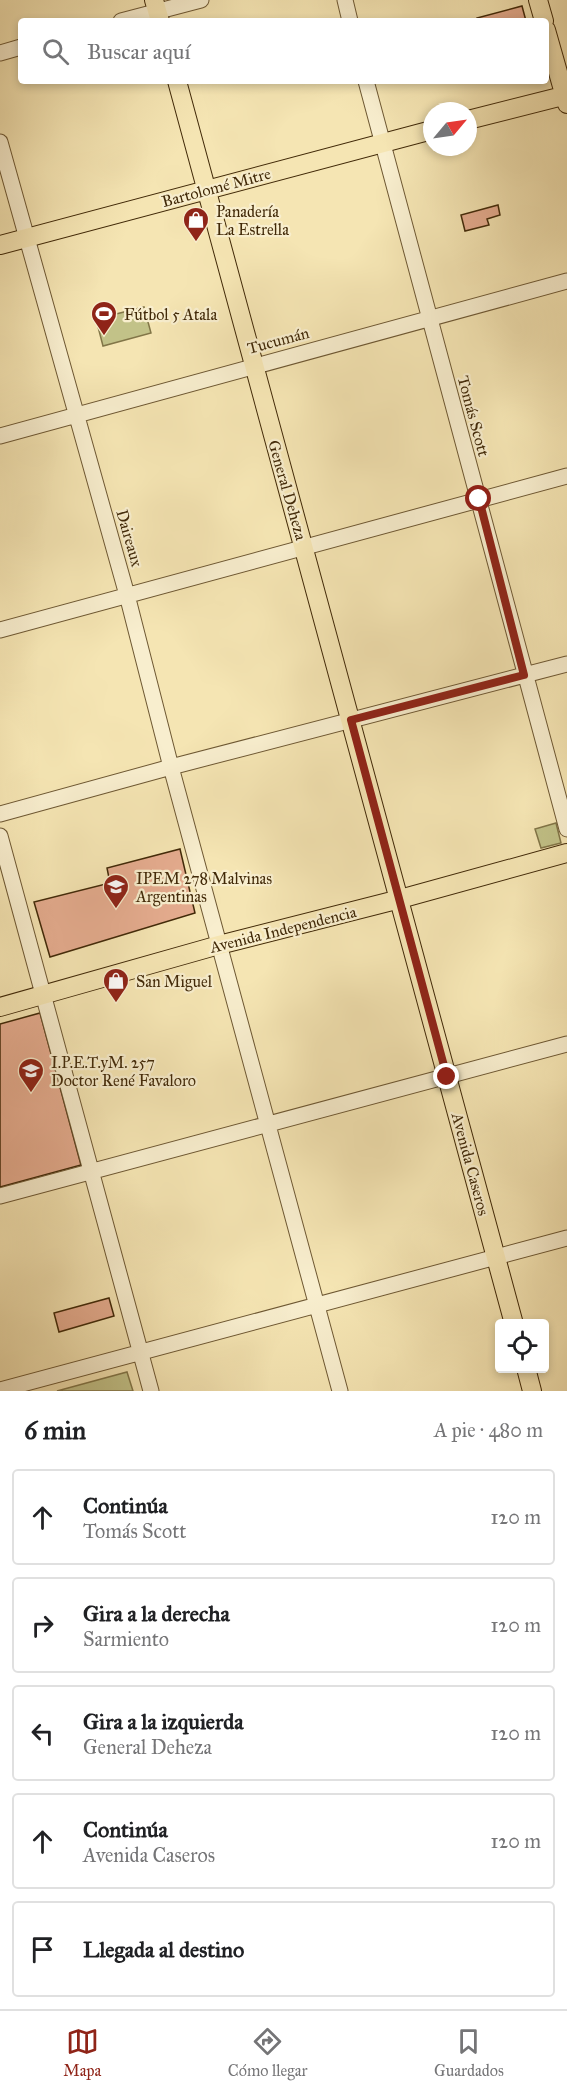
<!DOCTYPE html>
<html lang="es">
<meta charset="utf-8">
<style>
body{margin:0;font-family:"IM FELL Great Primer",serif;background:#f2f2f2;color:#202124}
.controls{position:absolute;right:18px;bottom:18px;display:grid;overflow:hidden;border-radius:6px;box-shadow:0 3px 9px #0003}
.controls button{width:54px;height:54px;display:grid;place-items:center;padding:0;border:0;border-bottom:2px solid #e0e0e0;background:#fff;color:#202124;font:30px sans-serif}
.compass{position:absolute;left:423px;top:102px;width:54px;height:54px;border-radius:50%;background:#fff;box-shadow:0 3px 9px #0003;rotate:61deg}
.stop{position:absolute;width:18px;height:18px;margin:-14px;border:4px solid #8f2418;border-radius:50%;background:#fff}
.stop.end{background:#8f2418;border-color:#fff;box-shadow:0 2px 6px #0008}
.list{margin:0;padding:0;list-style:none}
h2{display:flex;justify-content:space-between;align-items:center;height:78px;margin:0;padding:0 24px;font-size:26px}
h2 small{font-size:20px;font-weight:400;color:#757577}
.list li{display:grid;grid-template-columns:39px 1fr auto;gap:18px;align-items:center;box-sizing:border-box;height:96px;margin:0 12px 12px;padding:0 12px;border:2px solid #e0e0e0;border-radius:6px}
.list b{display:block;font-size:22px;white-space:nowrap}
.list p{margin:0;font-size:20px;white-space:nowrap;color:#757577}
.list em{font-size:20px;font-style:normal;color:#757577}
.icon{flex:none;width:33px;height:33px;fill:none;stroke:currentColor;stroke-width:2;stroke-linecap:round;stroke-linejoin:round}
.map{position:relative;flex:none;width:567px;height:1391px;overflow:hidden}
.search{position:absolute;background:#fff;box-shadow:0 3px 9px #0003;left:18px;right:18px;top:18px;height:66px;display:flex;align-items:center;gap:15px;box-sizing:border-box;padding:0 21px;border-radius:6px;color:#757577;font-size:22px}
.sheet{height:618px;background:#fff}
nav{display:flex;justify-content:space-around;align-items:center;box-sizing:border-box;height:84px;border-top:2px solid #e0e0e0;background:#fff;font-size:16px;color:#757577}
nav a{display:grid;justify-items:center;gap:3px}
nav .on{color:#8f2418}
.map>svg:first-child{display:block}
.green{fill:#c2c288;stroke:#827648;stroke-width:1.5}
.building{fill:#e5ac8f;stroke:#412908;stroke-width:1.5}
.lines{fill:none;stroke-linecap:round;stroke-linejoin:round}
.minor-casing{stroke:#6e5833;stroke-width:17}
.major-casing{stroke:#412908;stroke-width:20}
.minor{stroke:#f8eece;stroke-width:15}
.major{stroke:#f5e5b3;stroke-width:18}
.route{stroke:#8f2418;stroke-width:8}
.labels{text-anchor:middle;stroke-width:4.5;stroke-linejoin:round;paint-order:stroke}
.street-label{font-size:16px;fill:#412908;stroke:#f8eece}
.poi-label{font-size:16px;fill:#412908;stroke:#f8eece;text-anchor:start}
</style>
<div class="map">
<svg width="567" height="1391" viewBox="0 0 567 1391">
<rect width="100%" height="100%" fill="#f5e5b3"/>
<filter id="stains"><feTurbulence type="fractalNoise" baseFrequency=".00333" numOctaves="4"/><feColorMatrix values="0 0 0 0 .2 0 0 0 0 .09 0 0 0 0 .02 0 0 0 .5 -.17"/></filter>
<radialGradient id="worn" r=".72"><stop offset=".6" stop-color="#630" stop-opacity="0"/><stop offset="1" stop-color="#630" stop-opacity=".3"/></radialGradient>
<path class="green" d="M144,307L151,333L103,346L96,319Z
M556,823L561,843L541,848L535,829Z
M127,1372L133,1391H57Z"/>
<path class="building" d="M522,6L526,21H478L477,18Z
M498,205L500,215L487,219L489,225L465,231L461,215Z
M180,849L195,913L50,957L34,902L110,883L107,868Z
M40,1013L81,1165L0,1187V1024Z
M109,1298L114,1316L59,1332L54,1313Z"/>
<g class="lines">
<defs>
<path id="minor" d="M345,0L350,21
M121,21L201,0
M0,53L21,47
M366,81L567,829
M0,142L127,595L171,767L340,1391
M0,436L567,281
M0,630L567,476
M0,814L171,767L567,664
M0,836L151,1391
M0,1196L567,1044
M0,1390L567,1238"/>
<path id="major" d="M154,0L160,21
M538,0L544,21
M546,30L567,104
M177,81L514,1324
M468,120L567,95
M0,245L432,130
M0,1007L219,945L400,899L567,853
M526,1368L532,1391"/>
</defs>
<use href="#minor" class="minor-casing"/>
<use href="#major" class="major-casing"/>
<use href="#minor" class="minor"/>
<use href="#major" class="major"/>
</g>
<g class="lines">
<path class="route" d="M447,1077L351,720L524,675L479,499"/>
</g>
<defs>
<symbol id="shop-pin" viewBox="-11 -11 22 30"><path d="M0 17L-7.5 6A9.5 9.5 0 1 1 7.5 6Z" fill="#8f2418" stroke="#f8eece"/><path d="M-5-2.5h2.3a2.7 3.5 0 0 1 5.4 0H5L5.5 6h-11ZM-1.5-2.5h3a1.5 2.3 0 0 0-3 0Z" fill="#fff"/></symbol>
<symbol id="stadium-pin" viewBox="-11 -11 22 30"><path d="M0 17L-7.5 6A9.5 9.5 0 1 1 7.5 6Z" fill="#8f2418" stroke="#f8eece"/><path d="M0-5a6.5 5 0 1 0 0 10a6.5 5 0 1 0 0-10ZM-3.5-1.8h7v3.6h-7Z" fill="#fff"/></symbol>
<symbol id="school-pin" viewBox="-11 -11 22 30"><path d="M0 17L-7.5 6A9.5 9.5 0 1 1 7.5 6Z" fill="#8f2418" stroke="#f8eece"/><path d="M0-5L7-2L0 1L-7-2ZM-4 1L0 2.5L4 1V4Q0 6-4 4Z" fill="#fff"/></symbol>
</defs>
<g fill-rule="evenodd">
<use href="#shop-pin" x="181" y="205" width="30" height="40"/>
<use href="#stadium-pin" x="89" y="299" width="30" height="40"/>
<use href="#school-pin" x="101" y="872" width="30" height="40"/>
<use href="#shop-pin" x="101" y="966" width="30" height="40"/>
<use href="#school-pin" x="16" y="1056" width="30" height="40"/>
</g>
<g class="labels">
<g class="street-label">
<text transform="translate(216 187) rotate(-15)" y="6">Bartolomé Mitre</text>
<text transform="translate(278 340) rotate(-15)" y="6">Tucumán</text>
<text transform="translate(474 416) rotate(75)" y="6">Tomás Scott</text>
<text transform="translate(288 490) rotate(74)" y="6">General Deheza</text>
<text transform="translate(130 538) rotate(74)" y="6">Daireaux</text>
<text transform="translate(283 929) rotate(-14)" y="6">Avenida Independencia</text>
<text transform="translate(471 1164) rotate(75)" y="6">Avenida Caseros</text>
</g>
<g class="poi-label">
<text x="216" y="217">Panadería<tspan x="216" dy="18">La Estrella</tspan></text>
<text x="124" y="320">Fútbol 5 Atala</text>
<text x="136" y="884">IPEM 278 Malvinas<tspan x="136" dy="18">Argentinas</tspan></text>
<text x="136" y="987">San Miguel</text>
<text x="51" y="1068">I.P.E.T.yM. 257<tspan x="51" dy="18">Doctor René Favaloro</tspan></text>
</g>
</g>
<rect width="100%" height="100%" filter="url(#stains)"/>
<rect width="100%" height="100%" fill="url(#worn)"/>
</svg>
<div class="controls">
<button><svg class="icon" aria-label="locate" viewBox="0 0 24 24"><circle cx="12" cy="12" r="6"/><path d="M12 2v4M12 18v4M2 12h4M18 12h4"/></svg></button>
</div>
<svg class="compass" viewBox="-18 -18 36 36"><path d="M0-13l5 13h-10z" fill="#e53935"/><path d="M0 13l5-13h-10z" fill="#757577"/></svg>
<div class="stop" style="left:479px;top:499px"></div>
<div class="stop end" style="left:447px;top:1077px"></div>
<div class="search"><svg class="icon" aria-label="search" viewBox="0 0 24 24"><circle cx="10" cy="10" r="6"/><path d="M15 15l6 6"/></svg>Buscar aquí</div>
</div>
<section class="sheet">
<h2>6 min<small>A pie · 480 m</small></h2>
<ul class="list">
<li><svg class="icon" aria-label="ahead" viewBox="0 0 24 24"><path d="M12 20V5M6 11l6-6 6 6"/></svg><div><b>Continúa</b><p>Tomás Scott</p></div><em>120 m</em></li>
<li><svg class="icon" aria-label="right" viewBox="0 0 24 24"><path d="M7 20v-9h11M14 6l5 5-5 5"/></svg><div><b>Gira a la derecha</b><p>Sarmiento</p></div><em>120 m</em></li>
<li><svg class="icon" aria-label="left" viewBox="0 0 24 24"><path d="M17 20v-9H6M10 6l-5 5 5 5"/></svg><div><b>Gira a la izquierda</b><p>General Deheza</p></div><em>120 m</em></li>
<li><svg class="icon" aria-label="ahead" viewBox="0 0 24 24"><path d="M12 20V5M6 11l6-6 6 6"/></svg><div><b>Continúa</b><p>Avenida Caseros</p></div><em>120 m</em></li>
<li><svg class="icon" aria-label="arrive" viewBox="0 0 24 24"><path d="M6 21V4h12l-3 4 3 4H6"/></svg><div><b>Llegada al destino</b></div></li>
</ul>
</section>
<nav>
<a class="on"><svg class="icon" aria-label="map" viewBox="0 0 24 24"><path d="M3 6l6-2 6 2 6-2v14l-6 2-6-2-6 2zM9 4v14M15 6v14"/></svg>Mapa</a>
<a><svg class="icon" aria-label="directions" viewBox="0 0 24 24"><path d="M12 3l9 9-9 9-9-9zM9 14v-3h6M13 9l2 2-2 2"/></svg>Cómo llegar</a>
<a><svg class="icon" aria-label="saved" viewBox="0 0 24 24"><path d="M7 4h10v16l-5-4-5 4z"/></svg>Guardados</a>
</nav>
